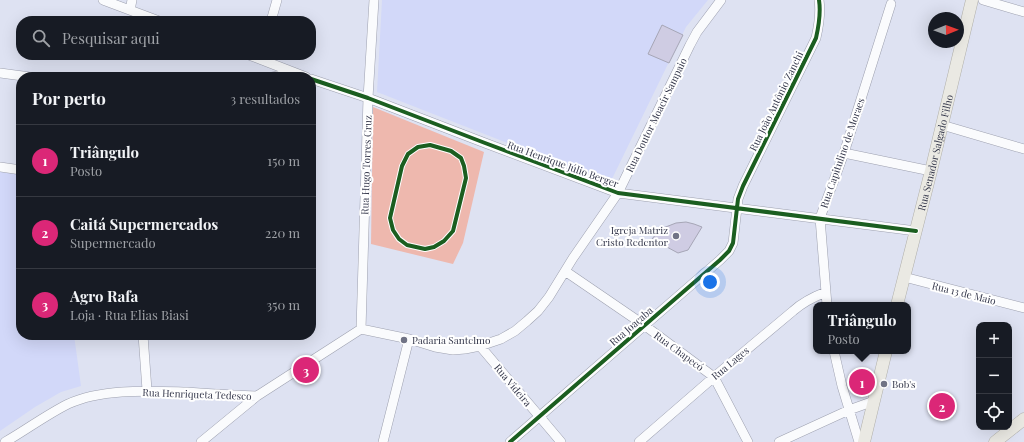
<!DOCTYPE html>
<html lang="pt">
<meta charset="utf-8">
<style>
body{margin:0;font-family:"Playfair Display",serif;background:#20242c;color:#f1f3f6}
.controls{position:absolute;right:12px;bottom:12px;display:grid;overflow:hidden;border-radius:8px;box-shadow:0 4px 16px #0002}
.controls button{width:36px;height:36px;display:grid;place-items:center;padding:0;border:0;border-bottom:1px solid #363941;background:#171b24;color:#f1f3f6;font:20px sans-serif}
.compass{position:absolute;left:928px;top:12px;width:36px;height:36px;border-radius:50%;background:#171b24;box-shadow:0 4px 16px #0002;rotate:89deg}
.you{position:absolute;left:710px;top:282px;width:14px;height:14px;margin:-10px;border:3px solid #fff;border-radius:50%;background:#1a73e8;box-shadow:0 0 0 6px #1a73e833}
.badge{display:grid;place-items:center;width:26px;height:26px;border-radius:50%;background:#db2777;color:#fff;font-size:13px;font-weight:700}
.pin{position:absolute;translate:-50% -50%;border:2px solid #fff;box-shadow:0 1px 4px #0006}
.popup{position:absolute;left:813px;top:302px;width:98px;height:52px;box-sizing:border-box;display:grid;place-content:center;border-radius:8px;background:#171b24;filter:drop-shadow(0 1px 3px #0005);font-size:13px;white-space:nowrap;color:#9ea1a6}
.popup b{font-size:15px;color:#f1f3f6}
.popup::after{content:'';position:absolute;left:50%;top:100%;margin-left:-8px;border:8px solid transparent;border-top-color:#171b24}
.list{margin:0;padding:0;list-style:none}
h2{display:flex;justify-content:space-between;align-items:center;height:52px;margin:0;padding:0 16px;font-size:17px}
h2 small{font-size:13px;font-weight:400;color:#9ea1a6}
.list li{display:grid;grid-template-columns:26px 1fr auto;gap:12px;align-items:center;box-sizing:border-box;height:72px;padding:0 16px;border-top:1px solid #363941}
.list b{display:block;font-size:15px;white-space:nowrap}
.list p{margin:0;font-size:13px;white-space:nowrap;color:#9ea1a6}
.list em{font-size:13px;font-style:normal;color:#9ea1a6}
.icon{flex:none;width:22px;height:22px;fill:none;stroke:currentColor;stroke-width:2;stroke-linecap:round;stroke-linejoin:round}
.map{position:relative;flex:none;width:1024px;height:442px;overflow:hidden}
.search{position:absolute;background:#171b24;box-shadow:0 4px 16px #0002;left:16px;top:16px;width:300px;height:44px;display:flex;align-items:center;gap:10px;box-sizing:border-box;padding:0 14px;border-radius:16px;color:#9ea1a6;font-size:15px}
.panel{position:absolute;background:#171b24;box-shadow:0 4px 16px #0002;left:16px;top:72px;width:300px;height:268px;border-radius:16px}
.map>svg:first-child{display:block}
.built{fill:#d2d8f9}
.green{fill:#eeb8ae}
.building{fill:#cfcce3;stroke:#a6a6b6}
.lines{fill:none;stroke-linecap:round;stroke-linejoin:round}
.minor-casing{stroke:#9da0af;stroke-width:10}
.major-casing{stroke:#afaea8;stroke-width:13}
.minor{stroke:#fafbfd;stroke-width:9}
.major{stroke:#eae9e3;stroke-width:12}
.cycleway-casing{stroke:#fff;stroke-width:6}
.cycleway{stroke:#1b5e20;stroke-width:4}
.poi-dot{fill:#707385;stroke:#fff;stroke-width:1.5}
.labels{text-anchor:middle;stroke-width:4;stroke-linejoin:round;paint-order:stroke}
.street-label{font-size:10px;fill:#34374b;stroke:#fff}
.poi-label{font-size:10px;fill:#34374b;stroke:#fff;text-anchor:start}
</style>
<div class="map">
<svg width="1024" height="442" viewBox="0 0 1024 442">
<rect width="100%" height="100%" fill="#dee2f2"/>
<path class="built" d="M382,0H708L686,27L610,183L377,92Z
M0,172L21,175V335H74L81,386L61,392L35,407L0,431Z"/>
<path class="green" d="M373,107L484,152L463,243L453,264L371,244Z"/>
<path class="building" d="M662,25L683,35L669,63L648,54Z
M686,222L694,224L702,227L688,250L678,253L652,239L657,233L663,228L676,223Z"/>
<g class="lines">
<defs>
<path id="minor" d="M103,0L159,21
M983,0L1024,12
M130,10L132,0
M271,21L277,0
M249,55L306,77
M0,73L30,77
M272,77L295,73
M311,79L368,98L485,143L618,193L916,231
M942,125L1024,149
M844,153L931,171
M0,167L21,170
M565,271L644,325L714,377L748,442
M904,277L1024,308
M827,305L820,218L844,153L891,4
M361,329L409,339L435,347L453,350L465,349L480,346L501,339L515,331L527,321L538,311L549,297L573,258L618,193L690,45L697,32L721,0
M361,329L368,98L374,0
M143,335L147,390
M480,346L561,442
M834,351L842,386L859,442
M5,442C26,430 46,415 68,404C102,388 151,391 187,392C211,394 234,395 257,396
M201,442L257,396L361,329
M383,442L409,339
M510,442L720,260L729,251L733,243L738,199L743,186L816,38C819,25 821,13 819,0
M639,442L714,377L793,311C803,302 813,297 826,292
M779,442L849,410L874,401"/>
<g id="major">
<path id="s1" d="M897,305L931,171L972,0"/>
<path d="M864,442L886,351"/>
<path d="M995,442L1024,419"/>
</g>
</defs>
<use href="#minor" class="minor-casing"/>
<use href="#major" class="major-casing"/>
<use href="#minor" class="minor"/>
<use href="#major" class="major"/>
<defs>
<path id="cycleway" d="M311,79L368,98L485,143L618,193L916,231
M430,145L451,151L461,158L464,166L466,178L453,231L444,241L434,247L425,249L407,245L399,239L393,230L390,218L402,166L408,154L418,147Z
M510,442L720,260L729,251L733,243L738,199L743,186L816,38C819,25 821,13 819,0"/>
</defs>
<use href="#cycleway" class="cycleway-casing"/>
<use href="#cycleway" class="cycleway"/>
</g>
<g class="poi-dot">
<circle cx="676" cy="236" r="4"/>
<circle cx="404" cy="340" r="4"/>
<circle cx="884" cy="384" r="4"/>
</g>
<g class="labels">
<g class="street-label">
<text transform="translate(776 101) rotate(-64)" y="4">Rua João Antônio Zanchi</text>
<text transform="translate(656 115) rotate(-64)" y="4">Rua Doutor Moacir Sampaio</text>
<text transform="translate(842 153) rotate(-71)" y="4">Rua Capitulino de Moraes</text>
<text dy="4" stroke="none"><textPath href="#s1" startOffset="157">Rua Senador Salgado Filho</textPath></text>
<text transform="translate(563 164) rotate(20)" y="4">Rua Henrique Júlio Berger</text>
<text transform="translate(366 165) rotate(-88)" y="4">Rua Hugo Torres Cruz</text>
<text transform="translate(964 293) rotate(14)" y="4">Rua 13 de Maio</text>
<text transform="translate(631 326) rotate(-41)" y="4">Rua Joaçaba</text>
<text transform="translate(679 351) rotate(36)" y="4">Rua Chapecó</text>
<text transform="translate(730 363) rotate(-40)" y="4">Rua Lages</text>
<text transform="translate(513 385) rotate(50)" y="4">Rua Videira</text>
<text transform="translate(197 394) rotate(2)" y="4">Rua Henriqueta Tedesco</text>
</g>
<g class="poi-label">
<text x="668" y="234" text-anchor="end">Igreja Matriz<tspan x="668" dy="12">Cristo Redentor</tspan></text>
<text x="412" y="344">Padaria Santelmo</text>
<text x="892" y="388">Bob's</text>
</g>
</g>
</svg>
<div class="controls">
<button>+</button>
<button>−</button>
<button><svg class="icon" aria-label="locate" viewBox="0 0 24 24"><circle cx="12" cy="12" r="6"/><path d="M12 2v4M12 18v4M2 12h4M18 12h4"/></svg></button>
</div>
<svg class="compass" viewBox="-18 -18 36 36"><path d="M0-13l5 13h-10z" fill="#e53935"/><path d="M0 13l5-13h-10z" fill="#9ea1a6"/></svg>
<div class="you"></div>
<div class="pin badge" style="left:862px;top:382px">1</div>
<div class="popup"><b>Triângulo</b>Posto</div>
<div class="pin badge" style="left:942px;top:406px">2</div>
<div class="pin badge" style="left:306px;top:370px">3</div>
<div class="search"><svg class="icon" aria-label="search" viewBox="0 0 24 24"><circle cx="10" cy="10" r="6"/><path d="M15 15l6 6"/></svg>Pesquisar aqui</div>
<section class="panel">
<h2>Por perto<small>3 resultados</small></h2>
<ul class="list">
<li><span class="badge">1</span><div><b>Triângulo</b><p>Posto</p></div><em>150 m</em></li>
<li><span class="badge">2</span><div><b>Caitá Supermercados</b><p>Supermercado</p></div><em>220 m</em></li>
<li><span class="badge">3</span><div><b>Agro Rafa</b><p>Loja · Rua Elias Biasi</p></div><em>350 m</em></li>
</ul>
</section>
</div>
